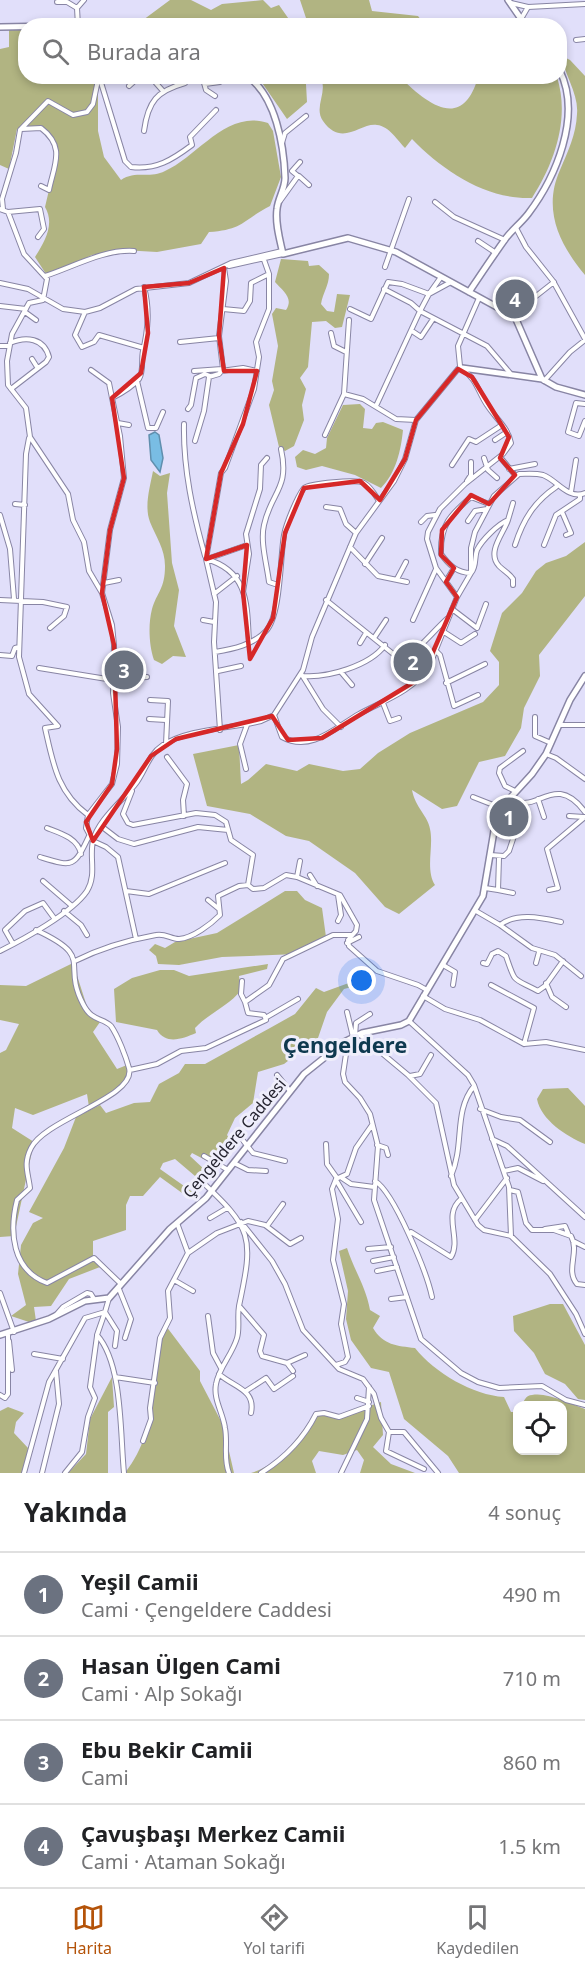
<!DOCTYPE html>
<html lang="tr">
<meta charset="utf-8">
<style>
body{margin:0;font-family:"Noto Sans",sans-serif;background:#f2f2f2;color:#202124}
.controls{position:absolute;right:18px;bottom:18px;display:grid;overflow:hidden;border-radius:12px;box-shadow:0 3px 9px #0003}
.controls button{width:54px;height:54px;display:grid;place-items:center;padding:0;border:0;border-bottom:2px solid #e0e0e0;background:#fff;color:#202124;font:30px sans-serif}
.you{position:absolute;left:362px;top:981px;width:21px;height:21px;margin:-15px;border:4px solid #fff;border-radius:50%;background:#1a73e8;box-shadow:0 0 0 9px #1a73e833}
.badge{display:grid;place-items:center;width:39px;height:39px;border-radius:50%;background:#b45309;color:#fff;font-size:20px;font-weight:700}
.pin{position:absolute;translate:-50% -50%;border:3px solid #fff;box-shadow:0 2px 6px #0006}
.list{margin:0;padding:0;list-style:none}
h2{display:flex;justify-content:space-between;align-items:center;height:78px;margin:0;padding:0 24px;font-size:26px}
h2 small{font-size:20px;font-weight:400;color:#757577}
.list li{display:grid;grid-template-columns:39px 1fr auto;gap:18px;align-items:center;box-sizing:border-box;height:84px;padding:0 24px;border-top:2px solid #e0e0e0}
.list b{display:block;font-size:22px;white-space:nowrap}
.list p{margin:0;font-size:20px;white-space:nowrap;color:#757577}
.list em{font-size:20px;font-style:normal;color:#757577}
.icon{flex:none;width:33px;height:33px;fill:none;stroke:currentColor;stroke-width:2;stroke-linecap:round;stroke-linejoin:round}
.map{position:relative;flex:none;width:585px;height:1473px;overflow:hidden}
.search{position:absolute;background:#fff;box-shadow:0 3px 9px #0003;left:18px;right:18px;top:18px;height:66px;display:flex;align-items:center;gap:15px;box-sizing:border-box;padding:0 21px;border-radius:24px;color:#757577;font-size:22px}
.sheet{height:414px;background:#fff}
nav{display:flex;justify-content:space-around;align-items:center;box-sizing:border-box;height:84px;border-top:2px solid #e0e0e0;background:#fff;font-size:16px;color:#757577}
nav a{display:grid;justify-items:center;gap:3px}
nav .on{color:#b45309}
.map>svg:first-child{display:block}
.green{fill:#b1b482}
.water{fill:#79bde4;stroke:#608fae;stroke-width:1.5}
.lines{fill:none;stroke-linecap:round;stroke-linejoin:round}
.minor-casing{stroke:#8885a4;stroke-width:6}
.major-casing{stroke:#8885a4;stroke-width:8}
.minor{stroke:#fff;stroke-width:4}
.major{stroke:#fff;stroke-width:5}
.marked{fill:none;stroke:#d62828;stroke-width:4.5;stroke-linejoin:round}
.labels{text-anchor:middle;stroke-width:6;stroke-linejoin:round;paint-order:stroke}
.street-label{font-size:16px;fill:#24232f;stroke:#efeefb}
.district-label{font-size:22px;font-weight:bold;fill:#0e394f;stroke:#efeefb}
</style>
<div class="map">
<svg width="585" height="1473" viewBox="0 0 585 1473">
<rect width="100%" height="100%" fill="#e1dffa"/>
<path class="green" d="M170,0H191L211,10L222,4L263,0L271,8L279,5L293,25H122L124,22L143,20Z
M300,0H369L372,11L418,16L425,25H298L307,21Z
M25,29L26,76L98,77V131L104,157L121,180C135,170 150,179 165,171C198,156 227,109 268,123L273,131L281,177L270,206C243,220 243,230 209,232L201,244L157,252L122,250L92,255L56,273L46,274L35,257C45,241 55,224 45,207L57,156L56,143L43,128L17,129L9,169L0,165V49L9,47V30Z
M562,56L570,60L585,76V275C560,245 542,210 560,170C568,151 576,135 577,114C579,94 564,75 562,56Z
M258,77H302L306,84L307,102L287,119Z
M320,77H400C428,105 463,131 478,77H557C570,118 555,162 532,198C487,200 443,171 412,139L405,148C398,141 389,126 377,125C361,122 342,148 323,121C313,107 329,91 320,77Z
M281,259L308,261L309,266L319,265L329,274C329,286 323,292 321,304L327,311L334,312L337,294L350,295L342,327L335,328L326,321L312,322L308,367L300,378L306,389L302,405L304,420L294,446L285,451L279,447L269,405L274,390L272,381L278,346L272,314L276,308L286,310C294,298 283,291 275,282Z
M360,404L365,409L363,428L372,429L376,423L383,422L403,430C401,450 396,473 381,488L355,475L322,466L306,470L297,467L295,457L303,450L315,454L326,448L327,438L343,405Z
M153,471L160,476L170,473L167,493L172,563L179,590L174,626L186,657L173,656L162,664L154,660C149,646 148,624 152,609C157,592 165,589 165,566C165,549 156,537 150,522C144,506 150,487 153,471Z
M585,542V596L539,655L540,676L524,708L521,728L505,756L479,762L457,806L442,809L412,790C415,807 428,816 430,829C434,847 425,869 435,885L399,914L385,907L355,873L309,841L286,836L250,814L207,806L193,754L239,745L241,784L248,780L266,764L297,771L309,764L343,771L360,769L378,753L410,733L483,702L499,685V662L490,651L502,613L522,593L536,571L546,563L566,556Z
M285,891H297L305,900L322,908L326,937L297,954L222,957L179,965L158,964L156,956L149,950L155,944L165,948L175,942L217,933Z
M73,963L90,1016L100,1022L93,1032L117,1069L127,1065V1081L89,1107L87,1094L33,1115L15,1108L12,1128L34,1142L14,1236L0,1237V1053L6,1050L19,1024L0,1020V985L26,986Z
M268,964L267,969L239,976L241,990C229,1006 209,1013 195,1028L196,1033C182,1039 166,1045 157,1030L116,1022L114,989L132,978L160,970H174L189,976Z
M357,980L363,984L344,989L327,1012L318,1038L284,1064L258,1072L253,1103L235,1118L227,1135L234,1145L213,1164L192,1153L190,1156L206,1171L195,1176L175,1159L163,1163L160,1169L194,1193L189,1198L160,1177L143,1196H130L126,1205V1230L93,1241V1255L100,1267L69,1279L51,1306L34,1307L36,1321L29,1322L11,1316L26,1305L18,1274L21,1245L33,1223L43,1218L29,1212L64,1148L76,1117L100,1105L106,1113L134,1103L150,1102L159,1084L179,1073L185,1064H205L270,1028L295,1014L316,988L324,992Z
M568,1088L585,1106V1144C566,1136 541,1120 537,1099L543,1089Z
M347,1248C354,1270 366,1287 370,1310L380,1316L373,1328C383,1345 397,1346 415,1348C435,1373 473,1395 504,1397L511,1412H517L518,1450H562V1406L522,1405C524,1401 526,1395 532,1395C548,1392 570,1404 585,1409V1473H459L448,1456L404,1419L389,1372L371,1368L351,1340L346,1319L348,1291L339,1251Z
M550,1304H563L585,1345V1400L578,1399L565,1384L545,1374L534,1353L514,1331L513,1316Z
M166,1326L200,1371V1381L223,1425L234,1473H125C164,1423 144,1376 166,1326Z
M112,1377L114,1407L108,1412V1473H68L86,1454L90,1419Z
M381,1402L383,1435L373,1447L391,1464L415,1473H360L364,1460L357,1450L343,1455L319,1451L312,1461L316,1473H251C281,1464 299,1436 317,1411L340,1416Z
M8,1407L24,1413L16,1422L14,1433L28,1448L24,1473H0V1411Z"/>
<path class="water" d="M155,432L159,435L163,458L160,472L151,460L149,435Z"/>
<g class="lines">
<defs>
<path id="minor" d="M57,2H67L77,8
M511,3L528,7L521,19L511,26
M528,7L585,4
M78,26L77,8L84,0
M576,40L585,39
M99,76L125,161L131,167C156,170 172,160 192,145L190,137L216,110
M202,76L206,90L215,96
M155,82L163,91
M205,84L220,82
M129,86L140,76
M21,129L41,128C66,147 54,165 49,190L41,186
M144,131C148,101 157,91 185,83L184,76
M282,143L285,133L306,116
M299,176L309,185
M280,201L298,176L292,171L300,162
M435,202L454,217L505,240
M0,209L8,212L24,254L47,279L43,300L29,303L12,334L7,361L8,385L26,408L30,437L68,494L73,520L84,542L89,571L102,593L112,625L114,645L113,693L118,727L117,764L112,784L88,815L86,828L93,841L106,847L118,857L136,939
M3,209L2,199L16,153L20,130L48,101L73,115L87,112L93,104L98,80
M8,212L40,209L44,229L38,237
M516,228L526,247L553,281L585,339
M478,241L496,253
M229,266L283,254
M385,267L409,199
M45,276C73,267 104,249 134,251
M451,282L429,294L420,311L487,346L510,373
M0,283L28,289L63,309L85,312L100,308L136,289L189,283L231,263L282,251
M0,306L26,309
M223,309L244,311L250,301L251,283L269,274
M350,309L371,319L388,282L402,284L429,294L441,277
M25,312L36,320
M85,312L75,335L82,347L94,342L99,335L144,348
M512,315L554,282
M412,331L421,337L433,319
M331,333L334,346L346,352
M180,342L219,338
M10,343C26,336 44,338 49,357L46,362L11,389
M0,346H9
M32,359L37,367
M460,366L458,346L479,298
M91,370L109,383L112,398
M194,371L222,369
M221,371L243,368L257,371
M137,381L148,428H156L163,412
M544,381L570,352L585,340
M344,394L363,399L396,419L416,420
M585,404L576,403L568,432L579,436L585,421
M376,406L420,311L411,303L384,289
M188,409L191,405L196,378L205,374L210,376
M118,423L129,425
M184,424C183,469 193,513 205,556
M325,435L344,394L349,320
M29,438L26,454L19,657L29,694L58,726L45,728C53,763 57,792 88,815
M495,440L507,432
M195,441L204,411L209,377L219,374L223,369L219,336L226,281L224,268
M500,457L515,475
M484,458L488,470L497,478
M452,465L469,439L476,442L502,425
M509,469L535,464
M467,481L471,475V462
M571,492L576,460
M15,504L25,505
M489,504L471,497C450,515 440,525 441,554C449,565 457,573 471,573C477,566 474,558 477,550C482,540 498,524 508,520C504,533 486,552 499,566C504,571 509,573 513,579V585
M326,507L340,509L346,524L356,533
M562,512L571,533L566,535
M0,515L10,549L14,599
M508,520L513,503
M468,521L475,511L487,509
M421,522L427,516L435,515
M515,545C523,520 534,502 556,487
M544,545L556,515L580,499V495
M350,547L378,576L407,582
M206,559C249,571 247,605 249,643
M207,559L247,545
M365,564L382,538
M397,579L406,562
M446,581L454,568
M104,583L119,580
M278,585L269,582C267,565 260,542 264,525C271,492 290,489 281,449
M243,592L249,554L246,534L260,489L261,465L267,458
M102,593L110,530L124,478L120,436L112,398C120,394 133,386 139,379C144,371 141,360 143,351C148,329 150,310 144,287
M214,594L237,576
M457,597L436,568L427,539L428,532L440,509L465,484L503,454L511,443C508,427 495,418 487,405C478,392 477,379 462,369
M0,600L43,602L67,607L64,616L50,628
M326,600L402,661C420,649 432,632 449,617
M452,609L477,628L486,604
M203,620L214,622
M413,620L436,569
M444,632L461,643L475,634
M374,638L386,620
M360,643L366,633
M436,651L440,655L454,706L478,695
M215,652C233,649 253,645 266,631C281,615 280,557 284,535C286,524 297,497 304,488C310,483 357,479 364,483C371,487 375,495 379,501
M0,655L12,656L15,648L19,647
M39,668L113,680
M218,671L241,666
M341,672L352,685
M302,675L323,709L341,727
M303,676C327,678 370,666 385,645
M113,679L147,677
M446,683L485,664
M150,700L168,701L166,744
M383,703L390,721L399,718
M274,715L282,737C311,753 336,727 359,714C385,700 411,692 429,667L457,597L471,573V548L475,532L494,496L519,474C527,474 535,473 543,475C557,480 568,500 585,493
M535,717V736L551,743
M149,719L166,720
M559,725H585
M220,730L214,642L216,602L206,559L221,473L225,468L254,389L259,357L256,342L269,309V274L263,257
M546,754L556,758L585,779
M167,757L187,784L183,800L184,816
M246,769L240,744L247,725
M132,791L123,814L128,823L133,825L196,813L215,815L226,822L231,840L253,855L248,885L253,889L264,888L286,875L297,877L340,895L357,925L356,931L348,940L349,946L377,971L418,985L427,990
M515,791L505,786L499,773L500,768L523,751
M473,797L501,808
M511,797C535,819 553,769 585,812
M538,799L544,817
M516,816L523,806L522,804
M569,816L584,817
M101,826L118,839L134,844L198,827L228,830
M47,828C60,833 78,838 81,854
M490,855L504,856L509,851L514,836
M40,857C73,867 74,868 89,836
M499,858L498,890L513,893
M310,875L317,886
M297,877L300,861
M43,881L72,906
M485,888L498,890
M549,890L558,888L547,849L585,817
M126,891L149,894L225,863
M338,895L341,915L338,921
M208,900L219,909
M64,911L81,925L87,935
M476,911L500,925L532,948L555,955L581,976
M500,925C517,912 542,918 561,922
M36,930C96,958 61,962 83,1004C92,1022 102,1017 111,1026C118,1036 126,1057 129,1068C137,1097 45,1119 31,1148C23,1164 28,1172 30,1188L17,1200C9,1232 12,1270 47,1283L94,1258L121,1284
M347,943L359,937
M13,944L5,930L25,911L43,903L54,918
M0,951C24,939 72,913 87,891C97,874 89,858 93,841C98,819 124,800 137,782C146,769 149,754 163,745C190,728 230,729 261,721L274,715L303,670L312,637L356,533L394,481L405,459L416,420L458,369
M75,961C101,948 128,940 156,935C165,933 171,939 179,939C193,938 211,924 220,915L218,896L239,886L248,885
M483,963L487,964L492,954L498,951L506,956C516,985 512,977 538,991L545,986L563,961
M536,963L539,952
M443,965L455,972L453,985
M242,981L241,994L245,1002
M546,983L552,997L566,1007
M423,996L445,1009L480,1020L524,1044L534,1008L491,985
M347,1012L353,1037
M267,1017L298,999
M409,1021L468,1075L474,1085L509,1187L511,1236
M359,1034L408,1075L436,1103L454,1185L478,1225L484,1230L511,1236L550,1274L576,1314L585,1334
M355,1036L356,1023L370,1014
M342,1043L346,1054L343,1074L345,1082L360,1098L370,1114L378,1146L374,1200L421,1339L461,1373L478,1382L499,1388L542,1386L566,1400L585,1405
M524,1044L546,1042L585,1050
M130,1070L157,1064L181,1051L206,1048L266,1020L264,1015L248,1013L245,1002L269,985L283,959L333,935H352
M277,1075L290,1091
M410,1076L420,1074L431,1055
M480,1109L501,1117L520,1120L550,1142
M237,1133L253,1153L285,1161
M492,1139L507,1146L585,1217
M326,1144L327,1164L337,1178
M377,1145L386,1148L388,1155
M204,1156L228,1170
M234,1163L248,1170L266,1171
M504,1171L518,1168L543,1181
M451,1176C465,1144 453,1112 474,1086
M342,1178L351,1184L374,1187
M199,1179C253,1229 254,1236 239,1306C237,1317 240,1328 237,1338C232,1355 219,1367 216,1384C213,1399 223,1413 225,1428C228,1444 223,1458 229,1473
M336,1179L332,1189L338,1219L333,1260L344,1304L341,1324L348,1357L345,1362L336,1365
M336,1179L347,1174L356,1148L372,1125
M336,1180L361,1222
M375,1181C394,1192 427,1273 432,1297
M510,1190L518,1192L526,1223L532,1230H554L571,1236C580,1252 565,1270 577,1284L585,1285
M210,1218L227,1208
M475,1220L507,1178
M241,1222L272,1261L285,1284L303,1330L339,1369L363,1379L374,1394L381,1418L389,1432L386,1451L424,1469
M177,1223L188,1253
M267,1226L283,1204
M545,1229L565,1226L568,1233
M411,1232L451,1257C462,1239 442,1215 461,1199
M573,1241L585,1247
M368,1249L391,1247
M373,1261L394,1257
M377,1271L397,1267
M174,1280L193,1291
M119,1289L131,1319L125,1338
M0,1293L14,1332
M391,1299L407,1297
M240,1307L264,1335L260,1351L262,1356L287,1363L293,1371
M105,1312L97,1335C123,1364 120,1434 124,1473
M105,1312L117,1331L115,1346
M56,1315L63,1307L87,1293L91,1294L94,1299
M208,1316L213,1353L221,1368
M9,1341L12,1370
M34,1354L63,1359
M287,1363L305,1355
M219,1374C233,1387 256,1389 251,1413
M115,1377L155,1383
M246,1391L266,1378L274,1389L293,1376
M0,1395L5,1398L8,1394V1335
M357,1398L369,1402
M389,1432H404L438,1473
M143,1441L151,1419L150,1408L160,1338L170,1318L168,1291L188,1253L217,1233L248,1221L265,1225L290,1244L301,1238
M24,1473L49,1382L85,1318L105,1312L109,1298
M42,1473L59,1404L56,1371
M65,1473L82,1452L88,1417L95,1398L90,1387L97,1336
M261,1473C285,1458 303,1440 316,1414L324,1413L339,1417L369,1406
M341,1473L367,1419L369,1387"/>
<path id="major" d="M508,0L526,26
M0,27L57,26
M247,76C276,96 284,146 285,178C285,189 278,198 277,209C275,224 280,240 283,254L348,238L396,252L515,317L542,379L556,387L585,395
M469,292C481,274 493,256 506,238C512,230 521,223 528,214C556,177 582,116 560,71
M462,368L542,379
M0,1335L49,1319L85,1301L109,1298L170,1229L206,1198L304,1074L344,1042L362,1033L401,1025L409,1021L483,896L494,831L501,808L532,774L546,754L570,700L585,676"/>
</defs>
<use href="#minor" class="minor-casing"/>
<use href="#major" class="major-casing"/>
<use href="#minor" class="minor"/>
<use href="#major" class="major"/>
</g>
<path class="marked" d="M224,268L219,336L224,371H257L243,424L221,473L206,559L247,545L243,592L250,659L273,618L285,533L304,488L360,481L380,500L405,459L416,420L458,369L472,377L509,437L500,458L515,475L489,504L471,495L442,530L441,555L454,568L446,582L457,597L422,677L322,738L288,740L272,716L176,739L151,756L93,841L86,822L112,784L117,749L114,645L102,593L110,530L124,478L112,398L141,373L148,333L144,287L189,283Z"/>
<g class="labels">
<g class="street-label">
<text transform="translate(234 1138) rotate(-50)" y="6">Çengeldere Caddesi</text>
</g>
<g class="district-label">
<text x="345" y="1053">Çengeldere</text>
</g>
</g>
</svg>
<div class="controls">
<button><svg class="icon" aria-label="locate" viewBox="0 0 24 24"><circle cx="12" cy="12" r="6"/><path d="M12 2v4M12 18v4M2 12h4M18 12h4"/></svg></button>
</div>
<div class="you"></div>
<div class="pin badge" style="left:509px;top:817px;background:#6b7280">1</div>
<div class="pin badge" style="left:413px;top:662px;background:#6b7280">2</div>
<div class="pin badge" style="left:124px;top:670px;background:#6b7280">3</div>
<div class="pin badge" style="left:515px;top:299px;background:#6b7280">4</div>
<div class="search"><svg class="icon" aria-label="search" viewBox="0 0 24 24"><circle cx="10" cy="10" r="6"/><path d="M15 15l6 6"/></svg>Burada ara</div>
</div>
<section class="sheet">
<h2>Yakında<small>4 sonuç</small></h2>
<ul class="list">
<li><span class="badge" style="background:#6b7280">1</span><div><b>Yeşil Camii</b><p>Cami · Çengeldere Caddesi</p></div><em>490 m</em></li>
<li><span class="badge" style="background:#6b7280">2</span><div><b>Hasan Ülgen Cami</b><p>Cami · Alp Sokağı</p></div><em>710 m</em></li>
<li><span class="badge" style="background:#6b7280">3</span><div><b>Ebu Bekir Camii</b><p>Cami</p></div><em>860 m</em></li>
<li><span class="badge" style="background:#6b7280">4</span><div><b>Çavuşbaşı Merkez Camii</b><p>Cami · Ataman Sokağı</p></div><em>1.5 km</em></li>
</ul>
</section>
<nav>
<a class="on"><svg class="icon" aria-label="map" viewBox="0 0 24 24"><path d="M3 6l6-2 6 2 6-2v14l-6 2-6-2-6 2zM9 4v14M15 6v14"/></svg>Harita</a>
<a><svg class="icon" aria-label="directions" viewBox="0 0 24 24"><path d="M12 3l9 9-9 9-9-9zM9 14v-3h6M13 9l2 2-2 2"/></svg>Yol tarifi</a>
<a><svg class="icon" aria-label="saved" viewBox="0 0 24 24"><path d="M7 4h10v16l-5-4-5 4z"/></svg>Kaydedilen</a>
</nav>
